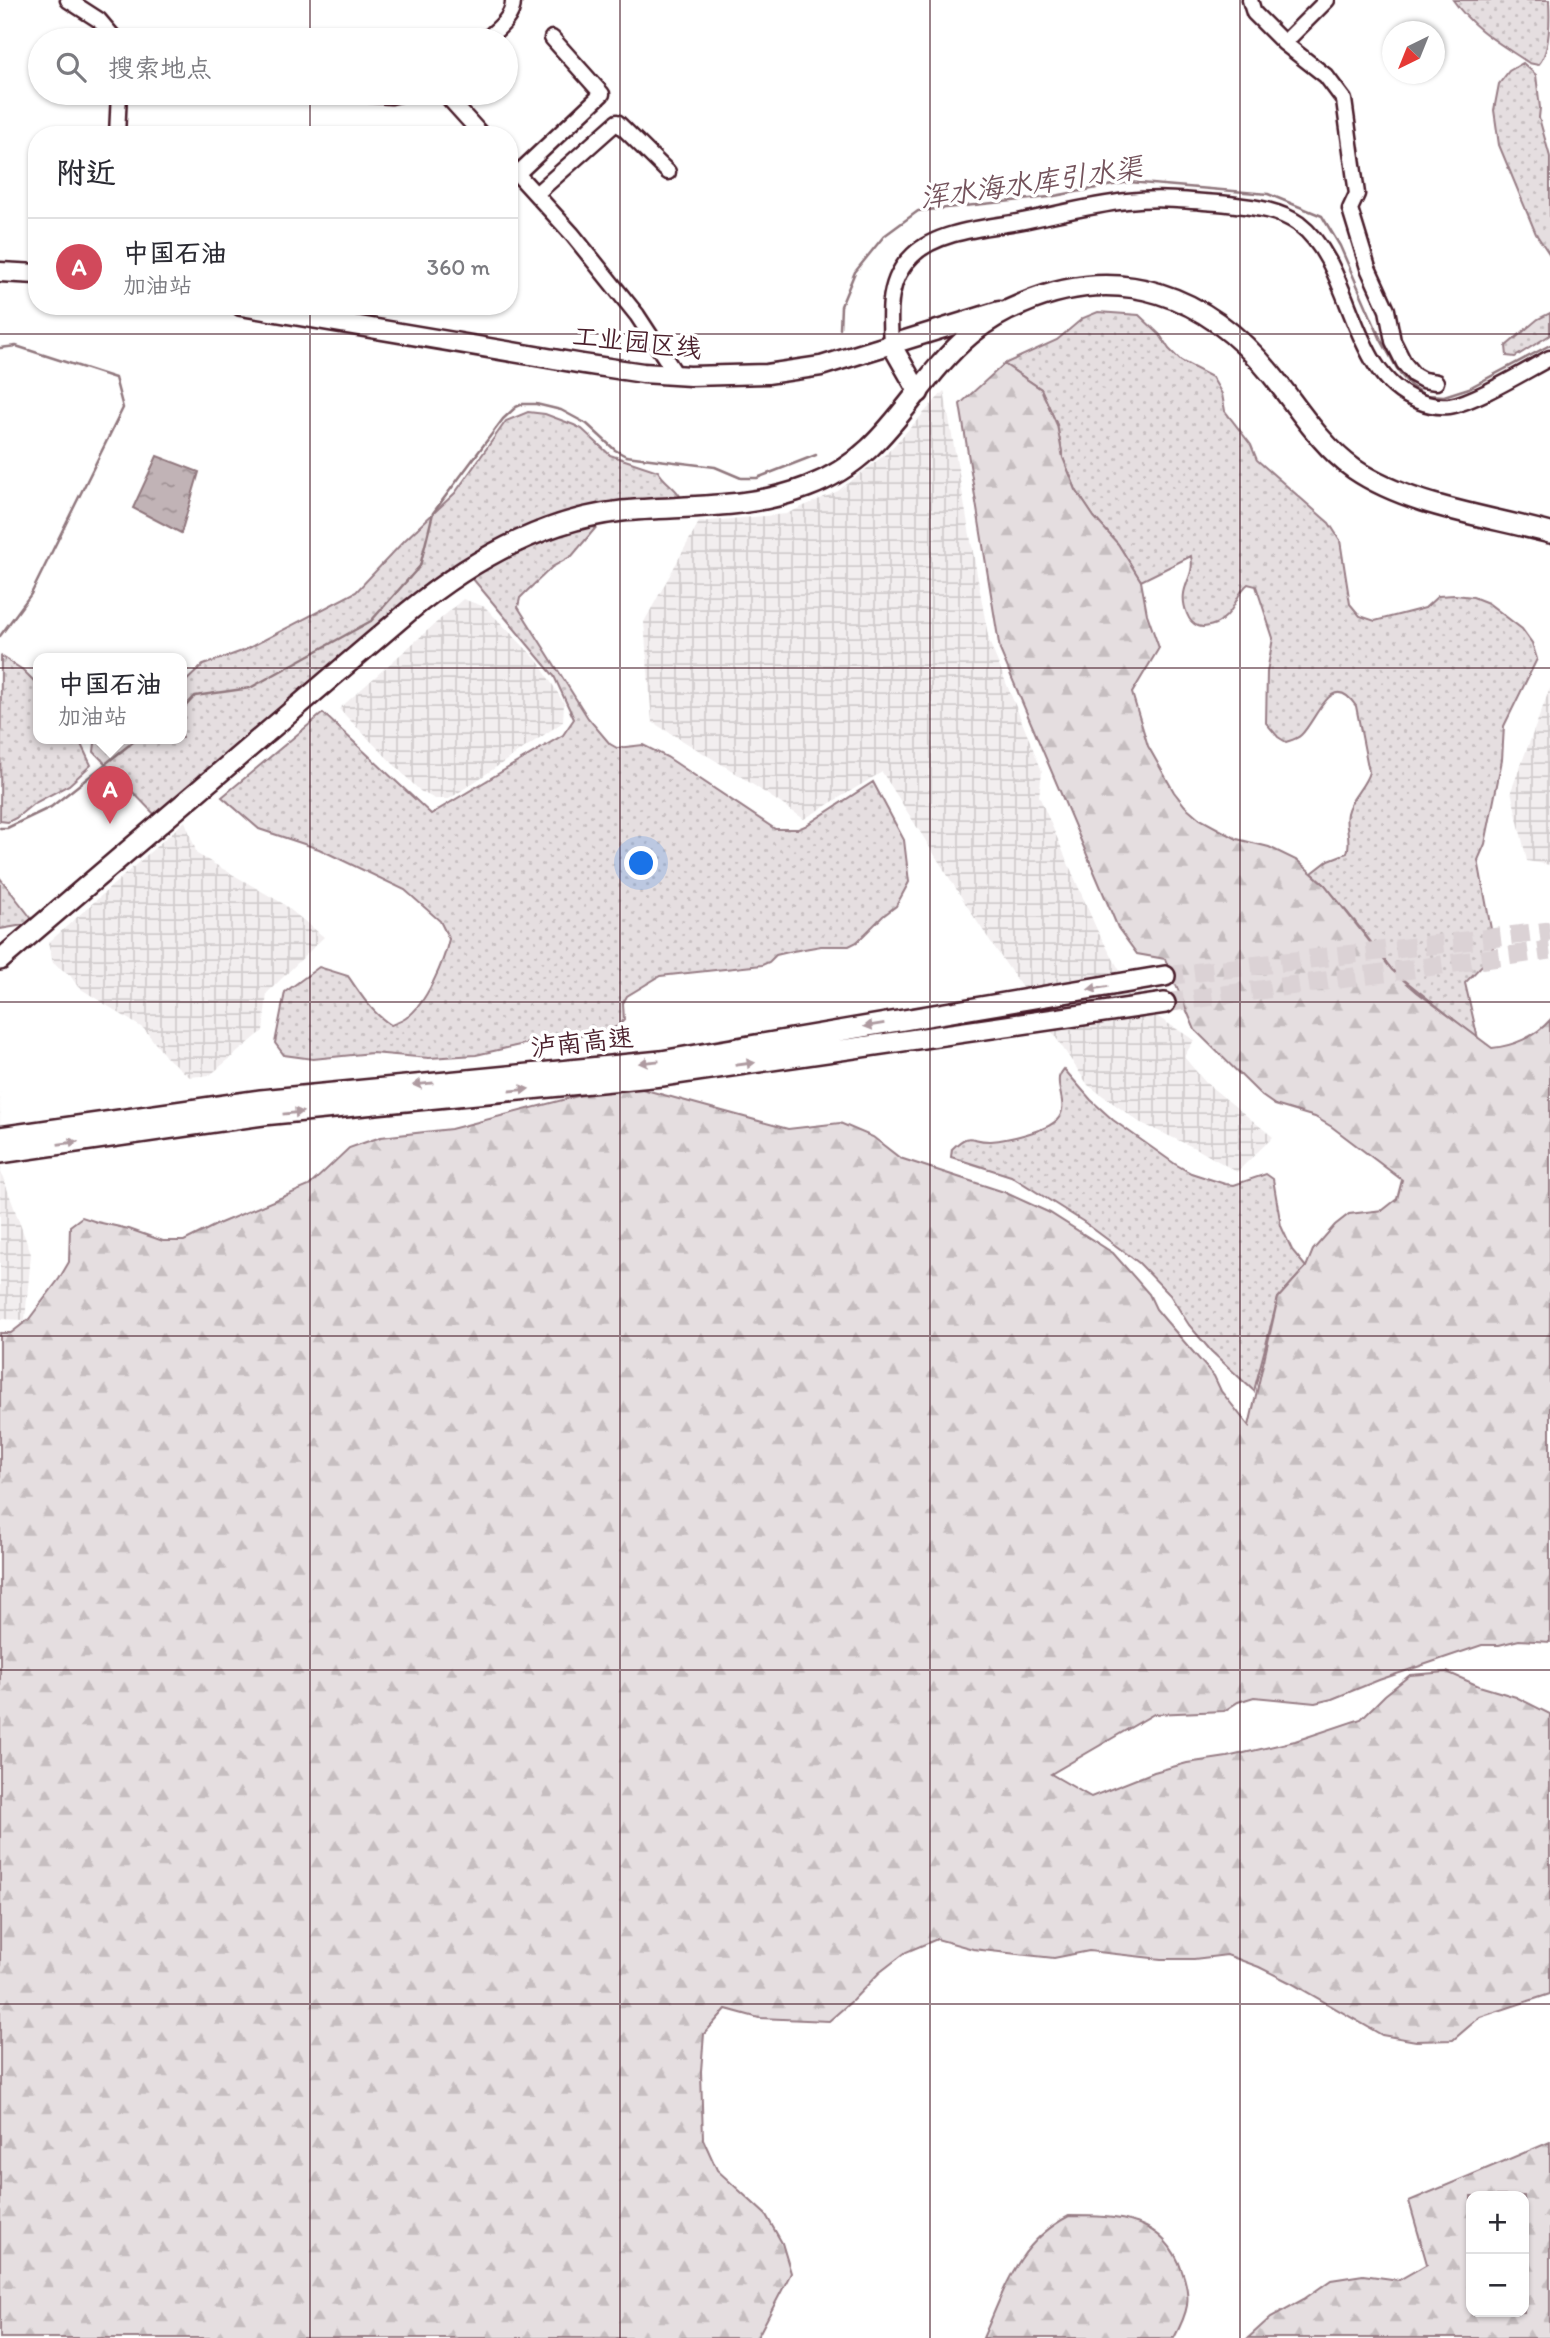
<!DOCTYPE html>
<html lang="zh">
<meta charset="utf-8">
<style>
body{margin:0;font-family:Itim,"LXGW WenKai TC",sans-serif;background:#f2f2f3;color:#2b2b33}
.controls{position:absolute;right:21px;bottom:21px;display:grid;overflow:hidden;border-radius:14px;box-shadow:0 2px 5px #0004}
.controls button{width:63px;height:63px;display:grid;place-items:center;padding:0;border:0;border-bottom:2px solid #e1e1e2;background:#fff;color:#2b2b33;font:35px sans-serif}
.compass{position:absolute;left:1382px;top:21px;width:63px;height:63px;border-radius:50%;background:#fff;box-shadow:0 2px 5px #0004;rotate:223deg}
.you{position:absolute;left:642px;top:864px;width:24px;height:24px;margin:-18px;border:5px solid #fff;border-radius:50%;background:#1a73e8;box-shadow:0 0 0 10px #1a73e833}
.badge{display:grid;place-items:center;width:46px;height:46px;border-radius:50%;background:#d1495b;color:#fff;font-size:23px;font-weight:700}
.pin{position:absolute;translate:-50% -58px;filter:drop-shadow(0 2px 4px #0008)}
.pin::after{content:'';position:absolute;top:37px;width:24px;height:21px;background:inherit;clip-path:polygon(0 0,100% 0,50% 100%)}
.popup{position:absolute;left:33px;top:653px;width:154px;height:91px;box-sizing:border-box;display:grid;place-content:center;border-radius:14px;background:#fff;filter:drop-shadow(0 2px 5px #0005);font-size:23px;white-space:nowrap;color:#7c7c81}
.popup b{font-size:26px;color:#2b2b33}
.popup::after{content:'';position:absolute;left:50%;top:100%;margin-left:-14px;border:14px solid transparent;border-top-color:#fff}
.list{margin:0;padding:0;list-style:none}
h2{display:flex;justify-content:space-between;align-items:center;height:91px;margin:0;padding:0 28px;font-size:30px}
h2 small{font-size:23px;font-weight:400;color:#7c7c81}
.list li{display:grid;grid-template-columns:46px 1fr auto;gap:21px;align-items:center;box-sizing:border-box;height:98px;padding:0 28px;border-top:2px solid #e1e1e2}
.list b{display:block;font-size:26px;white-space:nowrap}
.list p{margin:0;font-size:23px;white-space:nowrap;color:#7c7c81}
.list em{font-size:23px;font-style:normal;color:#7c7c81}
.icon{flex:none;width:38px;height:38px;fill:none;stroke:currentColor;stroke-width:2;stroke-linecap:round;stroke-linejoin:round}
.map{position:relative;flex:none;width:1550px;height:2338px;overflow:hidden}
.search{position:absolute;background:#fff;box-shadow:0 2px 5px #0004;left:28px;top:28px;width:490px;height:77px;display:flex;align-items:center;gap:18px;box-sizing:border-box;padding:0 24px;border-radius:38px;color:#7c7c81;font-size:26px}
.panel{position:absolute;background:#fff;box-shadow:0 2px 5px #0004;left:28px;top:126px;width:490px;height:189px;border-radius:28px}
.map>svg:first-child{display:block}
.industrial{fill:url(#industrial-grid)}
.grass{fill:url(#grass-dots);stroke:#987e86;stroke-width:2}
.forest{fill:url(#forest-firs);stroke:#987e86;stroke-width:2;fill-rule:evenodd}
.water{fill:url(#water-ripples);stroke:#91787e;stroke-width:2}
.lines{fill:none;stroke-linecap:round;stroke-linejoin:round}
.stream{stroke:#91787e;stroke-width:2.5}
.highway-tunnel{stroke:#dbd2d5;stroke-width:19;stroke-dasharray:19 10;stroke-linecap:butt}
.minor-casing{stroke:#4a1f2b;stroke-width:19}
.major-casing{stroke:#4a1f2b;stroke-width:23}
.highway-casing{stroke:#4a1f2b;stroke-width:24}
.minor{stroke:#fff;stroke-width:14}
.major{stroke:#fff;stroke-width:18}
.highway{stroke:#fff;stroke-width:19}
.oneway{fill:#ae9aa0}
.grid{fill:none;stroke:#4a1f2b;stroke-width:2;stroke-opacity:0.55}
.labels{text-anchor:middle;stroke-width:7;stroke-linejoin:round;paint-order:stroke}
.street-label{font-size:26px;fill:#4a1f2b;stroke:#fff}
.water-label{font-size:28px;font-style:italic;fill:#74535c;stroke:#fff}
</style>
<div class="map">
<svg width="1550" height="2338" viewBox="0 0 1550 2338">
<defs>
<pattern id="industrial-grid" width="8" height="8" patternUnits="userSpaceOnUse" patternTransform="scale(1.75)"><rect width="8" height="8" fill="#f2eeef"/><path d="M0 4h8M4 0v8" fill="none" stroke="#d1cccd"/></pattern>
<pattern id="grass-dots" width="8" height="8" patternUnits="userSpaceOnUse" patternTransform="scale(1.75)"><rect width="8" height="8" fill="#e5dee0"/><path d="M2 2h.1M6 6h.1" fill="none" stroke="#c6bec0" stroke-width="1.8" stroke-linecap="round"/></pattern>
<pattern id="forest-firs" width="22" height="20" patternUnits="userSpaceOnUse" patternTransform="scale(1.75)"><rect width="22" height="20" fill="#e5dee0"/><path d="M5 1l3.5 6h-7zM16 11l3.5 6h-7z" fill="#c6bec0"/></pattern>
<pattern id="water-ripples" width="26" height="14" patternUnits="userSpaceOnUse" patternTransform="scale(1.75)"><rect width="26" height="14" fill="#c1b3b6"/><path d="M2 4q2-2 4 0t4 0M15 11q2-2 4 0t4 0" fill="none" stroke="#9f9194"/></pattern>
</defs>
<rect width="100%" height="100%" fill="#fff"/>
<filter id="ink" filterUnits="userSpaceOnUse"><feTurbulence type="fractalNoise" baseFrequency=".0143" numOctaves="2"/><feDisplacementMap in="SourceGraphic" scale="14" xChannelSelector="R" yChannelSelector="G"/><feConvolveMatrix kernelMatrix="1 2 1 2 8 2 1 2 1" color-interpolation-filters="sRGB"/></filter>
<g filter="url(#ink)">
<path class="industrial" d="M944,391L989,641L1042,771L1039,796L1097,930L1139,1005L1194,1040L1184,1057L1206,1083L1273,1137L1237,1172L1197,1149L1139,1122L1088,1085L976,920L882,772L804,819L731,770L652,722L644,622L699,522L786,514L838,491L887,453Z
M463,599L485,607L537,660L564,703L563,722L449,799H435L420,791L339,709Z
M1550,688V865L1527,861L1511,791Z
M185,821L197,854L282,903L324,937L267,993L263,1031L210,1075L190,1077L166,1057L144,1029L78,987L70,975L53,963L48,943Z
M0,1088L1,1172L31,1254L25,1320L0,1319Z"/>
<path class="grass" d="M1453,0H1549C1550,19 1550,53 1538,65L1529,63C1499,43 1474,30 1453,0Z
M1523,63L1536,75L1540,108L1539,118L1550,157V255L1536,234L1499,145L1494,110L1499,84L1509,71Z
M1098,312L1139,315L1160,335L1169,349L1181,361L1212,377L1222,394L1225,411L1251,445L1257,460L1329,523L1340,540L1350,604L1360,616L1375,621L1425,608L1438,596L1455,595L1473,597L1488,603L1522,629L1532,643L1537,659L1504,726L1502,760L1485,844L1478,860L1494,945L1487,960L1465,983L1478,1039L1392,970L1361,929L1325,885L1312,873L1329,860L1347,853C1352,839 1344,827 1347,813C1350,798 1365,787 1369,772L1356,706C1331,669 1317,720 1301,735C1297,739 1292,740 1286,742L1278,737L1266,723L1267,672L1273,638L1256,586L1248,584C1236,593 1236,610 1223,619C1218,624 1205,629 1198,626C1192,624 1189,619 1187,614C1176,586 1196,580 1191,556L1141,581L1118,544L1094,517L1076,490L1063,458L1057,425L1041,389L1004,364L1057,340L1083,318Z
M1550,313V335L1515,357L1507,356L1506,346L1538,319Z
M528,412L545,414L574,425L582,429L610,455L658,471C663,481 674,486 680,496L673,501L614,506L572,556L552,567L526,592L520,598L518,607L588,718L610,744L617,748L643,745L667,757L775,829H798L805,826L873,782L904,840L909,882L896,906L883,916L857,942L849,946H821L793,951L776,955L769,962L762,965L660,976L627,996L623,1003L624,1020L618,1026L601,1034L546,1039L476,1055L429,1058L372,1053L313,1059L284,1055L275,1043L285,992L319,967L348,976C360,994 372,1013 391,1025C396,1023 402,1021 406,1018C426,1005 444,961 449,939L440,921L405,890L319,849L259,829L222,797L323,713L431,814L563,735L574,719L554,676L463,567L155,815L94,752L95,743L101,738H182V685L203,665L245,650L356,592L405,540L455,493L506,421Z
M1,656L23,670L38,685V738H78L91,765L69,785L33,804L16,818L8,822L0,821Z
M0,878L35,923L0,929Z
M1064,1069L1091,1100L1113,1120L1175,1164L1191,1173L1225,1184L1234,1185L1266,1174L1273,1179L1281,1226L1292,1250L1306,1267L1278,1298L1254,1391L1211,1351L1189,1325L1170,1295L1139,1263L1084,1222L1011,1176L951,1157L952,1149C971,1130 970,1142 991,1141C1007,1140 1046,1131 1057,1120C1069,1107 1057,1092 1059,1078C1059,1076 1063,1070 1064,1069Z"/>
<path class="forest" d="M1004,364L1041,389L1057,425L1063,458L1076,490L1094,517L1118,544L1141,581L1147,614L1159,648L1132,693L1148,746L1174,792L1185,806L1200,819L1237,839L1269,847L1298,861L1325,885L1392,970L1417,992L1492,1048C1513,1046 1535,1037 1550,1020V1642L1519,1640L1499,1645H1482L1379,1680L1332,1699L1315,1703L1254,1697L1238,1702L1224,1711L1154,1714L1051,1774L1091,1797L1154,1772L1187,1763L1227,1757L1295,1741L1361,1719L1385,1695L1410,1675L1447,1672L1479,1686L1516,1697L1550,1714V1994L1480,2017L1453,2040L1416,2041L1382,2035L1291,1983L1259,1967L1227,1955L1194,1959H1161L1089,1951L1054,1958L973,1949L937,1939L906,1952L879,1973L853,2000L829,2021L759,2018L726,2009L704,2034L701,2071L703,2139L717,2170L766,2215L782,2243L791,2273L757,2338H0V1333H11L29,1319L59,1279L69,1262L70,1226L82,1217L97,1222L129,1229L163,1241H184L218,1224L309,1186L349,1148L366,1142L381,1137L451,1129L624,1084L788,1129L840,1123L873,1137L900,1158L1004,1192L1050,1213L1113,1253L1149,1294L1156,1309L1167,1322L1214,1376L1221,1391L1249,1426L1278,1298L1306,1267L1313,1250L1335,1225L1349,1214L1383,1210L1397,1199L1402,1180L1332,1127L1315,1117L1275,1105L1262,1096L1195,1030L1165,959L1137,954L1118,928L1000,650L960,404Z
M1550,2142V2338H1248L1271,2317L1304,2299L1331,2280L1363,2275L1399,2280L1427,2264L1409,2201ZM1471,2196H1524V2312H1471Z
M1069,2216C1118,2216 1164,2217 1182,2271C1192,2299 1188,2312 1174,2338H983C1005,2289 1017,2243 1069,2216Z"/>
<path class="water" d="M157,456L199,472L181,533L133,508Z"/>
<g class="lines">
<path class="stream" d="M840,329L841,306L855,272L884,236L918,211L1049,197L1129,182L1268,194L1322,216L1340,246L1381,340L1400,374L1411,386L1425,395L1444,396L1469,388L1550,345
M0,348L16,346L115,378L123,408L31,594L0,636
M182,710L195,696L250,688L371,621L420,566L433,513L503,419L516,407L523,404H536L561,410L587,424L615,450L626,456L715,467L741,478H757L816,455
M0,828H7L51,807L138,738"/>
<path class="highway-tunnel" d="M1165,976L1550,931
M1165,1003L1550,950"/>
<defs>
<path id="minor" d="M68,0L99,20L116,40
M1250,0L1254,13L1284,43L1326,76L1344,100L1357,194L1350,209L1368,268L1387,310L1393,341L1404,363L1414,375L1423,380L1436,382
M485,40C497,30 514,17 513,0
M1284,43L1327,0
M345,93L391,96L404,93
M444,93L482,135
M117,135L119,93
M509,165L572,234L637,315L677,376
M517,174L602,94L552,38
M536,194L617,122L668,172
M891,344C889,312 887,279 913,255C938,231 985,228 1018,222C1054,215 1091,205 1127,201C1161,197 1195,201 1228,204C1252,207 1278,209 1299,224C1354,266 1349,375 1418,401C1428,405 1439,407 1449,406C1475,402 1525,371 1550,358"/>
<path id="major" d="M0,272L37,274
M241,306L583,364L643,373L690,376L767,374L821,366L999,311
M891,344L919,393"/>
<path id="highway" d="M0,960L408,612C470,561 542,520 622,511C684,505 748,510 807,487C889,457 910,385 971,334C986,322 1004,311 1022,304C1120,262 1207,295 1271,374C1297,406 1320,445 1354,469C1408,506 1488,516 1550,533
M0,1137L261,1100L661,1061L1165,976
M0,1153L263,1115L662,1076L1165,1003"/>
</defs>
<use href="#minor" class="minor-casing"/>
<use href="#major" class="major-casing"/>
<use href="#highway" class="highway-casing"/>
<use href="#minor" class="minor"/>
<use href="#major" class="major"/>
<use href="#highway" class="highway"/>
</g>
<defs><path id="oneway-solid" d="M-6-.8H1V-3.2L6.5 0L1 3.2V.8H-6Z" transform="scale(1.75)"/></defs>
<g class="oneway">
<use href="#oneway-solid" transform="translate(1098 988) rotate(171)"/>
<use href="#oneway-solid" transform="translate(874 1025) rotate(171)"/>
<use href="#oneway-solid" transform="translate(649 1062) rotate(174)"/>
<use href="#oneway-solid" transform="translate(745 1064) rotate(-8)"/>
<use href="#oneway-solid" transform="translate(423 1084) rotate(174)"/>
<use href="#oneway-solid" transform="translate(519 1090) rotate(-6)"/>
<use href="#oneway-solid" transform="translate(293 1113) rotate(-6)"/>
<use href="#oneway-solid" transform="translate(68 1143) rotate(-8)"/>
</g>
</g>
<path class="grid" d="M310,0V40M620,0V2338M930,0V2338M1240,0V2338M310,93V135M310,306V2338M0,334H1550M0,668H1550M0,1002H1550M0,1336H1550M0,1670H1550M0,2004H1550"/>
<g class="labels">
<g class="street-label">
<text transform="translate(637 342) rotate(6)" y="9">工业园区线</text>
<text transform="translate(582 1042) rotate(-6)" y="9">泸南高速</text>
</g>
<g class="water-label">
<text transform="translate(1031 182) rotate(-8)" y="10">浑水海水库引水渠</text>
</g>
</g>
</svg>
<div class="controls">
<button>+</button>
<button>−</button>
</div>
<svg class="compass" viewBox="-18 -18 36 36"><path d="M0-13l5 13h-10z" fill="#e53935"/><path d="M0 13l5-13h-10z" fill="#7c7c81"/></svg>
<div class="you"></div>
<div class="pin badge" style="left:110px;top:824px">A</div>
<div class="popup"><b>中国石油</b>加油站</div>
<div class="search"><svg class="icon" aria-label="search" viewBox="0 0 24 24"><circle cx="10" cy="10" r="6"/><path d="M15 15l6 6"/></svg>搜索地点</div>
<section class="panel">
<h2>附近<small></small></h2>
<ul class="list">
<li><span class="badge">A</span><div><b>中国石油</b><p>加油站</p></div><em>360 m</em></li>
</ul>
</section>
</div>
